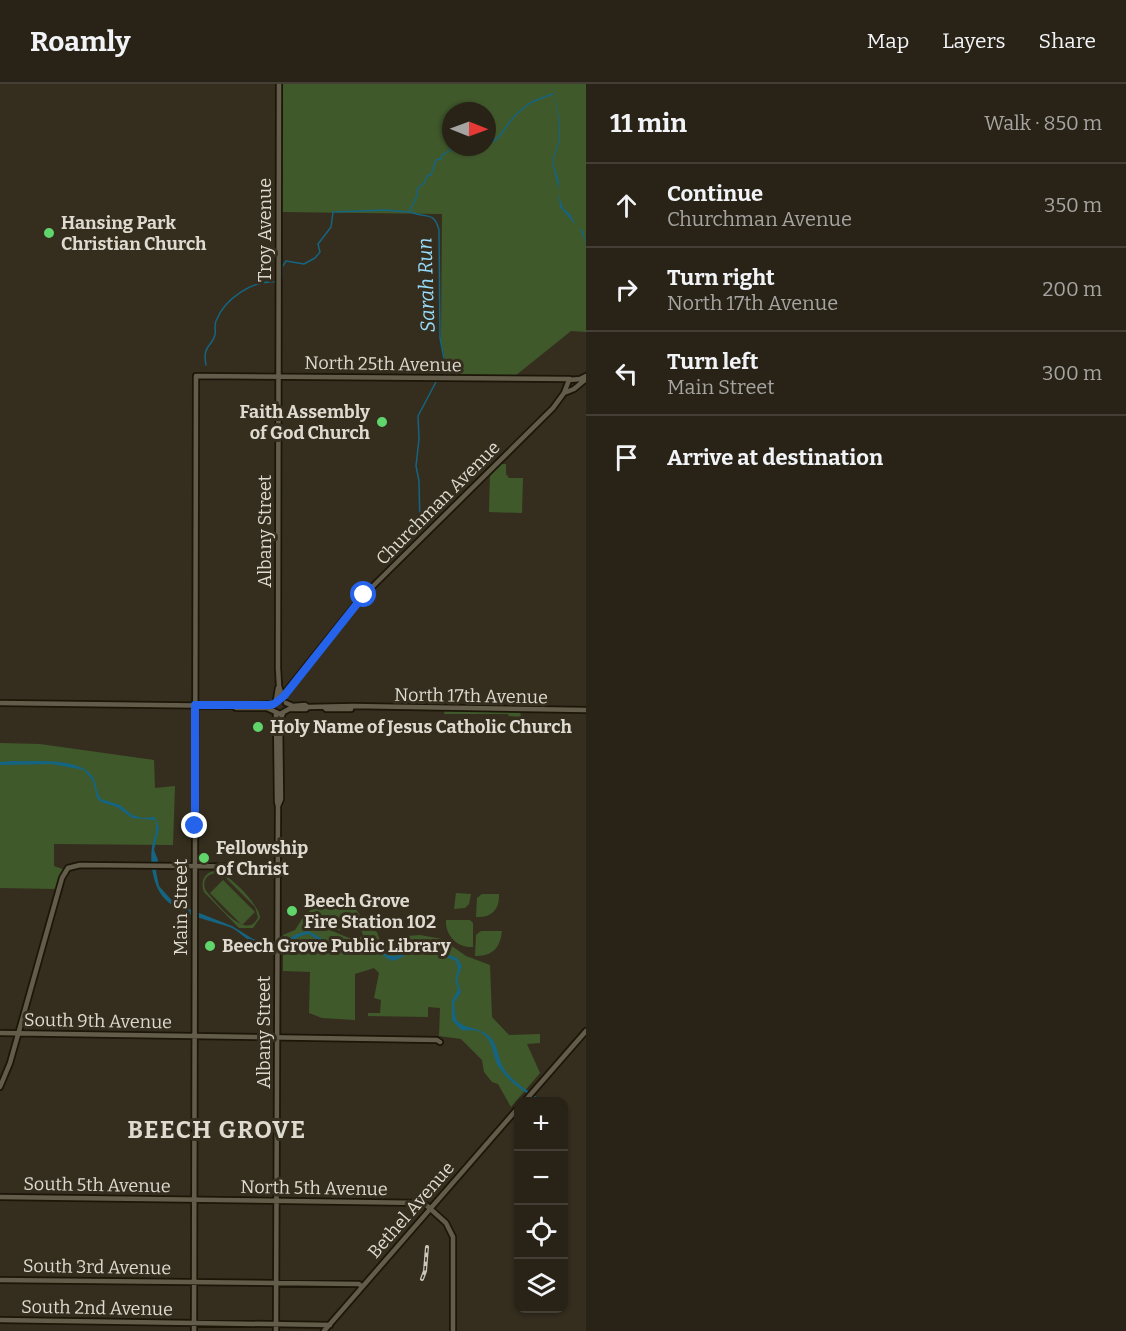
<!DOCTYPE html>
<meta charset="utf-8">
<style>
body{margin:0;font-family:Bitter,serif;background:#342f24;color:#f1f3f6}
.controls{position:absolute;right:18px;bottom:18px;display:grid;overflow:hidden;border-radius:12px;box-shadow:0 2px 4px #0004}
.controls button{width:54px;height:54px;display:grid;place-items:center;padding:0;border:0;border-bottom:2px solid #443f36;background:#282217;color:#f1f3f6;font:30px sans-serif}
.compass{position:absolute;left:442px;top:18px;width:54px;height:54px;border-radius:50%;background:#282217;box-shadow:0 2px 4px #0004;rotate:91deg}
.stop{position:absolute;width:18px;height:18px;margin:-14px;border:4px solid #2563eb;border-radius:50%;background:#fff}
.stop.end{background:#2563eb;border-color:#fff;box-shadow:0 2px 6px #0008}
.list{margin:0;padding:0;list-style:none}
h2{display:flex;justify-content:space-between;align-items:center;height:78px;margin:0;padding:0 24px;font-size:26px}
h2 small{font-size:20px;font-weight:400;color:#a5a4a1}
.list li{display:grid;grid-template-columns:39px 1fr auto;gap:18px;align-items:center;box-sizing:border-box;height:84px;padding:0 24px;border-top:2px solid #443f36}
.list b{display:block;font-size:22px;white-space:nowrap}
.list p{margin:0;font-size:20px;white-space:nowrap;color:#a5a4a1}
.list em{font-size:20px;font-style:normal;color:#a5a4a1}
.icon{flex:none;width:33px;height:33px;fill:none;stroke:currentColor;stroke-width:2;stroke-linecap:round;stroke-linejoin:round}
.map{position:relative;flex:none;width:586px;height:1247px;overflow:hidden}
header{display:flex;align-items:center;gap:36px;box-sizing:border-box;height:84px;padding:0 30px;background:#282217;border-bottom:2px solid #443f36}
header strong{font-size:28px}
nav{display:flex;gap:33px;margin-inline-start:auto;font-size:21px}
main{display:flex}
aside{flex:1;background:#282217}
.map>svg:first-child{display:block}
.green{fill:#40592b;fill-rule:evenodd}
.water{fill:#156481}
.lines{fill:none;stroke-linecap:round;stroke-linejoin:round}
.stream{stroke:#156481;stroke-width:1.5}
.secondary-casing{stroke:#1c1608;stroke-width:8}
.secondary{stroke:#635c4b;stroke-width:4.5}
.rail-casing{stroke:#cac6bb;stroke-width:4}
.rail{stroke:#352e1f;stroke-width:1.5;stroke-dasharray:4.5;stroke-linecap:butt}
.route{stroke:#2563eb;stroke-width:8}
.poi-dot{fill:#5fd56b;stroke:#352e1f;stroke-width:2}
.labels{text-anchor:middle;stroke-width:6;stroke-linejoin:round;paint-order:stroke}
.poi-label{font-size:18px;font-weight:bold;fill:#dedad0;stroke:#352e1f;text-anchor:start}
.street-label{font-size:18px;fill:#dedad0;stroke:#352e1f}
.water-label{font-size:20px;font-style:italic;fill:#97dcfb;stroke:#352e1f}
.district-label{font-size:24px;font-weight:bold;letter-spacing:1.5px;fill:#dedad0;stroke:#352e1f}
</style>
<header>
<strong>Roamly</strong>
<nav><a>Map</a><a>Layers</a><a>Share</a></nav>
</header>
<main>
<div class="map">
<svg width="586" height="1247" viewBox="0 0 586 1247">
<rect width="100%" height="100%" fill="#352e1f"/>
<path class="green" d="M284,0H586V248L571,247L515,292L448,290L441,257L442,130L282,128L283,118H280L281,100L283,99L281,73L283,37L281,2ZM451,27H487V63H451Z
M498,380H506V390L509,394H523L522,429L489,428L490,390Z
M445,626L520,627L521,633L509,632L508,630H444Z
M0,659L40,660L154,676L155,704L175,702L173,761L54,760V782L65,786L58,805L0,804Z
M214,787C227,787 260,821 260,834L253,844H239L204,808C200,798 204,789 214,787ZM218,789L223,791L255,823L258,833C247,859 216,818 206,807C201,797 207,789 218,789Z
M223,796L255,828L242,841L210,809Z
M456,809L471,810L469,820L465,824L454,825Z
M482,810H499C500,826 491,834 476,833L477,814Z
M333,817H349C353,825 360,826 361,836L354,840L343,835L339,839L340,847L329,840L321,833L314,837L312,842C329,842 341,853 357,856L363,851L360,843L363,840L377,848L380,857L390,863L407,852L420,851L442,855L466,872L490,881L492,933L509,951L540,950V959L527,960L540,989L511,1023L498,1000L492,998L484,988L482,976L461,955L439,952L440,924L428,923V933L368,932V929H380L381,916L374,914L379,889L374,884L355,890V936L322,934L309,929L310,888L283,887V851L295,846L304,832L313,824Z
M446,836H470L473,839V863C457,864 445,851 446,836Z
M481,847H502C500,864 493,872 475,872L476,851Z"/>
<path class="water" d="M553,0L560,40V56L553,78L559,97L558,108L563,124L570,130L577,143L583,147L586,160L581,147L560,123L557,98L552,78L559,55V41Z
M13,677C33,678 81,673 93,693C97,700 96,708 101,715L120,721L132,731L143,734L155,733L159,744L154,766L158,776L156,787L159,802L174,819L232,842L253,855L260,857H285L297,850L308,847C329,857 345,876 367,859C378,861 382,872 393,872C404,872 408,860 419,860L457,874L462,882L457,895L461,908L454,919L456,935C465,947 480,941 492,955C499,964 498,979 507,989C513,996 521,1002 528,1007C533,1012 539,1013 544,1017C528,1013 505,995 497,980C492,968 493,955 480,948C475,945 467,947 461,946L452,936V917L458,905L455,896L458,885L456,877L419,862C410,864 405,874 393,877C383,874 379,864 369,862L359,869L348,871L337,865L329,863L309,850C297,851 291,860 279,860C272,860 263,861 256,859C247,857 240,848 232,844C208,835 168,830 157,803C152,791 150,776 152,763C154,752 158,747 155,736L132,734L117,723L101,718L97,714L93,697L84,686L51,680L0,681V678Z"/>
<g class="lines">
<path class="stream" d="M487,60C502,55 503,45 513,34C526,19 536,16 553,10
M411,128C425,135 434,126 439,146L440,254L445,280L439,291
M282,194V183L286,177L304,180L315,174L320,168L318,160L331,143L333,128L385,126L409,128L417,112L418,104L424,99L427,92L431,91L436,76L441,75V72L453,64L470,63
M206,281C202,261 212,263 215,251C216,246 214,241 216,237C225,214 253,196 276,198
M420,442L419,397L416,382L419,355L418,332L437,296"/>
<defs>
<path id="secondary" d="M279,0L278,584L279,602L283,615
M564,309L574,305L586,295
M280,615L360,515L553,324L564,309L569,296L580,295L586,292
M276,616L278,604
M0,619L233,622L274,620
M286,619L293,622L305,621L308,623L353,622L586,626
M233,622L236,624H267L280,630L289,625H306L308,623
M324,623L326,625H351
M276,629L277,718L278,722L276,1247
M278,722L281,715L280,637L283,629
M0,949L437,956L440,958
M0,1003L10,979L62,794L68,784L80,781L277,783
M524,1018L586,947
M0,1113L424,1119L446,1139L453,1153V1247
M0,1196L359,1200L362,1203
M0,1236L330,1241
M194,1247L196,292L570,295
M324,1247L518,1024"/>
</defs>
<use href="#secondary" class="secondary-casing"/>
<use href="#secondary" class="secondary"/>
<defs>
<path id="rail" d="M422,1195L425,1187L427,1163"/>
</defs>
<use href="#rail" class="rail-casing"/>
<use href="#rail" class="rail"/>
</g>
<g class="lines">
<path class="route" d="M195,742V621H269L274,620L284,612L364,511"/>
</g>
<g class="poi-dot">
<circle cx="49" cy="149" r="6"/>
<circle cx="382" cy="338" r="6"/>
<circle cx="258" cy="643" r="6"/>
<circle cx="204" cy="774" r="6"/>
<circle cx="292" cy="827" r="6"/>
<circle cx="210" cy="862" r="6"/>
</g>
<g class="labels">
<g class="poi-label">
<text x="61" y="145">Hansing Park<tspan x="61" dy="21">Christian Church</tspan></text>
<text x="370" y="334" text-anchor="end">Faith Assembly<tspan x="370" dy="21">of God Church</tspan></text>
<text x="270" y="649">Holy Name of Jesus Catholic Church</text>
<text x="216" y="770">Fellowship<tspan x="216" dy="21">of Christ</tspan></text>
<text x="304" y="823">Beech Grove<tspan x="304" dy="21">Fire Station 102</tspan></text>
<text x="222" y="868">Beech Grove Public Library</text>
</g>
<g class="street-label">
<text transform="translate(265 146) rotate(-90)" y="6">Troy Avenue</text>
<text transform="translate(383 280) rotate(1)" y="6">North 25th Avenue</text>
<text transform="translate(438 419) rotate(-45)" y="6">Churchman Avenue</text>
<text transform="translate(265 447) rotate(-90)" y="6">Albany Street</text>
<text transform="translate(471 612) rotate(1)" y="6">North 17th Avenue</text>
<text transform="translate(181 823) rotate(-90)" y="6">Main Street</text>
<text transform="translate(98 937) rotate(1)" y="6">South 9th Avenue</text>
<text transform="translate(264 948) rotate(-90)" y="6">Albany Street</text>
<text transform="translate(97 1101) rotate(1)" y="6">South 5th Avenue</text>
<text transform="translate(314 1104) rotate(1)" y="6">North 5th Avenue</text>
<text transform="translate(411 1126) rotate(-49)" y="6">Bethel Avenue</text>
<text transform="translate(97 1183) rotate(1)" y="6">South 3rd Avenue</text>
<text transform="translate(97 1224) rotate(1)" y="6">South 2nd Avenue</text>
</g>
<g class="water-label">
<text transform="translate(426 201) rotate(-92)" y="7">Sarah Run</text>
</g>
<g class="district-label">
<text x="217" y="1054">BEECH GROVE</text>
</g>
</g>
</svg>
<div class="controls">
<button>+</button>
<button>−</button>
<button><svg class="icon" aria-label="locate" viewBox="0 0 24 24"><circle cx="12" cy="12" r="6"/><path d="M12 2v4M12 18v4M2 12h4M18 12h4"/></svg></button>
<button><svg class="icon" aria-label="layers" viewBox="0 0 24 24"><path d="M12 4l9 5-9 5-9-5zM3 14l9 5 9-5"/></svg></button>
</div>
<svg class="compass" viewBox="-18 -18 36 36"><path d="M0-13l5 13h-10z" fill="#e53935"/><path d="M0 13l5-13h-10z" fill="#a5a4a1"/></svg>
<div class="stop" style="left:364px;top:511px"></div>
<div class="stop end" style="left:195px;top:742px"></div>
</div>
<aside>
<h2>11 min<small>Walk · 850 m</small></h2>
<ul class="list">
<li><svg class="icon" aria-label="ahead" viewBox="0 0 24 24"><path d="M12 20V5M6 11l6-6 6 6"/></svg><div><b>Continue</b><p>Churchman Avenue</p></div><em>350 m</em></li>
<li><svg class="icon" aria-label="right" viewBox="0 0 24 24"><path d="M7 20v-9h11M14 6l5 5-5 5"/></svg><div><b>Turn right</b><p>North 17th Avenue</p></div><em>200 m</em></li>
<li><svg class="icon" aria-label="left" viewBox="0 0 24 24"><path d="M17 20v-9H6M10 6l-5 5 5 5"/></svg><div><b>Turn left</b><p>Main Street</p></div><em>300 m</em></li>
<li><svg class="icon" aria-label="arrive" viewBox="0 0 24 24"><path d="M6 21V4h12l-3 4 3 4H6"/></svg><div><b>Arrive at destination</b></div></li>
</ul>
</aside>
</main>
